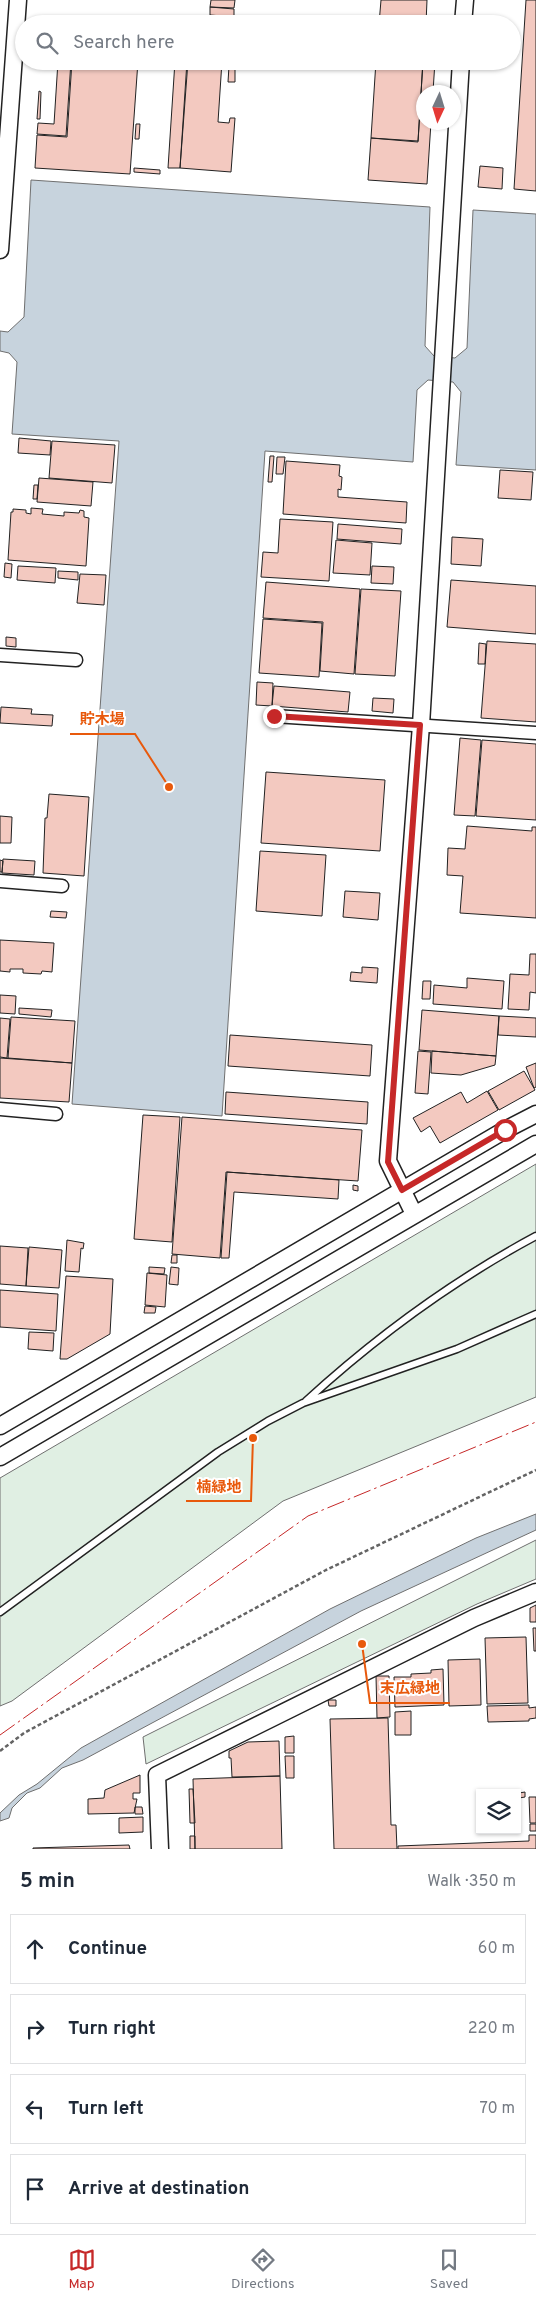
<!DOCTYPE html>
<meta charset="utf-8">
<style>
body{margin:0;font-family:Overpass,"Noto Sans JP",sans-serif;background:#f2f2f3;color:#1f2937}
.controls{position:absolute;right:15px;bottom:15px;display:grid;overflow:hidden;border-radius:0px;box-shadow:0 1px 4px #0004}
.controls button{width:45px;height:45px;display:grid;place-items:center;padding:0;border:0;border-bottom:1px solid #e0e1e3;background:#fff;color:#1f2937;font:25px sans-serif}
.compass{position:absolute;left:416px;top:85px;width:45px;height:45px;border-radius:50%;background:#fff;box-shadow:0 1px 4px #0004;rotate:184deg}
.stop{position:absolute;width:15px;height:15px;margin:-11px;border:4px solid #c62828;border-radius:50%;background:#fff}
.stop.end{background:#c62828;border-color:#fff;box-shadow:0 1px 5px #0008}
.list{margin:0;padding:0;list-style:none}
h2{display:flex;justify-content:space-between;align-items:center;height:65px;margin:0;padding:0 20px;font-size:21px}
h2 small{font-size:16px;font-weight:400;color:#747a83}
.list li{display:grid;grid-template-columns:32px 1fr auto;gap:15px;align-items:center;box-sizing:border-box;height:70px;margin:0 10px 10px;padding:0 10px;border:1px solid #e0e1e3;border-radius:0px}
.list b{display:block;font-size:19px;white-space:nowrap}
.list em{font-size:16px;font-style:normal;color:#747a83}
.icon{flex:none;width:28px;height:28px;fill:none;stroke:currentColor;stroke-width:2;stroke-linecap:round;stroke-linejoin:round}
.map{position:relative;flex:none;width:536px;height:1849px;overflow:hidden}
.search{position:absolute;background:#fff;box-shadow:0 1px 4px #0004;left:15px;right:15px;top:15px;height:55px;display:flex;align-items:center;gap:12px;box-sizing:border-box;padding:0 18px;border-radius:28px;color:#747a83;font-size:19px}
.sheet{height:385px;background:#fff}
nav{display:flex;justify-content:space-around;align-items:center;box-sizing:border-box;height:70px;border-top:1px solid #e0e1e3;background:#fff;font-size:14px;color:#747a83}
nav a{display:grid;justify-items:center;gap:2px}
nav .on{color:#c62828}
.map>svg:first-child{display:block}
.green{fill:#e0efe3;stroke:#6f6f6f}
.water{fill:#c7d3dd;stroke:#6f6f6f}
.building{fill:#f3c9c0;stroke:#222}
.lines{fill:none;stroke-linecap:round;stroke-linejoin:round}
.service-casing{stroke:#222;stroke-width:9}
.minor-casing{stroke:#222;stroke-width:15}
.tertiary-casing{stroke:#222;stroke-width:19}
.path{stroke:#646464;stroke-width:2.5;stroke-dasharray:4 2.5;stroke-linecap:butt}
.service{stroke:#fff;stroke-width:6}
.minor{stroke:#fff;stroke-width:12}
.tertiary{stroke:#fff;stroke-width:16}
.power{stroke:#c62828;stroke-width:1;stroke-dasharray:18 4 2.5 4;stroke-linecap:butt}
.route{stroke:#c62828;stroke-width:6}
.leader{fill:none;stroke:#e8590c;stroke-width:2}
.callout-dot{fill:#e8590c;stroke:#fff;stroke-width:2}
.callout-label{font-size:15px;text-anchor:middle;font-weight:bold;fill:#e8590c;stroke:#fff;stroke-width:4;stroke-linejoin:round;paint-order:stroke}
</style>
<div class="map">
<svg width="536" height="1849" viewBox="0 0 536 1849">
<rect width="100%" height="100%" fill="#fff"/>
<path class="green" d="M536,1164V1397L283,1501L12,1701L0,1706V1478Z
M536,1540V1579L477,1604L146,1764L143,1737Z"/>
<path class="water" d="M31,180L430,207L425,346L434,356L455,358L467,348L473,210L536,214V470L456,465L461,392L453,382L428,380L417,390L413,462L265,451L222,1116L72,1104L119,441L12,434L17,362L9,353L0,351V331L8,332L24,317Z
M536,1514V1530L361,1611L83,1760L62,1768L40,1788L27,1793L12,1808L9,1818L0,1821V1813L19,1795L37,1784L81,1748L330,1609L476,1538Z"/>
<path class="building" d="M211,0H235L234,8L210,7Z
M381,0H427L426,24H379Z
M526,0H536V191L514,189Z
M210,7L234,9V17L210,15Z
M178,18L222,21V24H178Z
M58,61H71L66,136L37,134L38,123L54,124Z
M72,61H138L130,174L35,168L37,135L67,137Z
M175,61H187L180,168H168Z
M188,61H222L218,122L229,123L230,118H235L231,172L180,168Z
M376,61H423L418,141L371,138Z
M423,61H435L433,92H424V122H431L427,184L368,180L371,138L418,142Z
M229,66H235V82H228Z
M39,91L41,92L40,119H37Z
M136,124H140L139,139H135Z
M480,166L503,168L502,189L478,187Z
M134,168L160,170V174L134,172Z
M19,438L51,441L50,455L18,453Z
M52,441L115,445L112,483L49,478Z
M270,456H274L272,482H268Z
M277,457H285L283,474H276Z
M286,461L340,465L339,476L342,477L341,490L338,489V497L407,502L406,523L283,514Z
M500,470L533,472L531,500L498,498Z
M39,478L93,482L91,506L37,502Z
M34,485H38L37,499H33Z
M31,508L43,509L42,514L64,516V512L79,513L80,510L84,511V517L89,518L86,566L8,560L11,512H13V509L26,510V513L31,514Z
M280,519L333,522L329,581L261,577L263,552L278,553Z
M338,524L402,529L401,544L337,539Z
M452,537L483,539L481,566L451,564Z
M336,540L372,543L370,575L333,573Z
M5,563L12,564L11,578L4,577Z
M18,566L56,568L55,583L17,580Z
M372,566L394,567L393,584L371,583Z
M58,571L78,572V580L58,578Z
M80,574L106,575L104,605L77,603Z
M451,580L536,586V634L447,627Z
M266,582L360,589L354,674L320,671L323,622L263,618Z
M361,589L401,591L395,676L355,674Z
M263,619L322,623L319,677L259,673Z
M6,637L16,638V647L6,646Z
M487,641L536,644V722L481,718Z
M479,643L486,644L485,664H478Z
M257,682L273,683L272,706L256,705Z
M274,686L350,692L348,712L272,706Z
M373,698L394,699L393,713L372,711Z
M1,707L32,709L31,714L53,715L52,726L0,723Z
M460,738L481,740L475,816L454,815Z
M482,740L536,744V820L476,816Z
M266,772L385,780L380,851L261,843Z
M49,794L89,797L84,876L43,873L45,818H47Z
M0,816L12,817L11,843H0Z
M467,826L532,831V827H536V918L460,913L463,876L447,875L448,848L465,849Z
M260,851L326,855L322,916L256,911Z
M3,859L35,861L34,875L2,873Z
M0,860L3,861L2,872H0Z
M345,891L380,893L378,920L343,917Z
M51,911L67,912L66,918L50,917Z
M0,940L54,943L52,972L42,971L41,974L23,973V969H10V972L0,971Z
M530,954H536V993L530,992L529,1010L508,1009L510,974L529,975Z
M362,967L378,968L377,983L350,981L351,972L362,973Z
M467,978L504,981L502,1009L433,1004L434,985L467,988Z
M423,981H431L430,999H422Z
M0,995L16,996L15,1014L0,1013Z
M19,1008L52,1010L51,1017L19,1014Z
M422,1010L499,1016L496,1056L419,1050Z
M499,1016L536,1018V1037L498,1035Z
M11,1017L75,1021L72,1063L8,1058Z
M0,1018L10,1019L7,1058L0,1057Z
M230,1035L372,1045L370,1076L228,1066Z
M418,1051L431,1052L428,1094L415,1093Z
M432,1051L496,1056L495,1065L461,1075L431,1073Z
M0,1058L72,1063L69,1102L0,1098Z
M536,1063V1087L534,1088L526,1067Z
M524,1071L535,1090L499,1110L488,1091Z
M487,1091L498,1110L440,1143L430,1126L421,1132L413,1118L461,1092L467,1103Z
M226,1092L368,1102L367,1124L225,1114Z
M143,1115L180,1117L172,1242L134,1239Z
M182,1117L362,1130L358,1181L226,1172L220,1258L172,1254Z
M227,1172L339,1180L338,1199L234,1192L229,1258H221Z
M353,1185L358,1186V1191L353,1190Z
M67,1240L84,1243L83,1249L81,1248L79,1272L65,1271Z
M0,1246L28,1248L26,1286L0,1284Z
M29,1247L62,1250L59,1288L26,1286Z
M172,1255H177V1263H171Z
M149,1267L165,1268L164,1274L149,1273Z
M171,1267L179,1268L178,1285L169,1284Z
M147,1273L167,1275L165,1307L145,1305Z
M66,1276L113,1279L110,1334L67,1359H60Z
M0,1290L58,1294L56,1331L0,1327Z
M145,1306L156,1307L155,1313H144Z
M29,1332L54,1333L53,1351L28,1349Z
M536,1605V1622H530V1608Z
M533,1628H536V1651H534Z
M526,1637L528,1703L487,1704L485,1638Z
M480,1659L481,1705L449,1706L448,1660Z
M443,1669L444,1705L395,1707L394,1677H411V1674L431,1673V1670Z
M376,1676H389L390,1717L377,1718Z
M328,1700H336V1706H329Z
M529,1705V1708L536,1707V1718L529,1719V1721L488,1722L487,1706Z
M411,1711V1735H395V1712Z
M388,1718L391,1825H396L397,1849H334L330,1719Z
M294,1736V1753H285V1737Z
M279,1741L280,1776L232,1777L231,1758H229V1751L248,1742Z
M285,1756H294V1778H286Z
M140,1775V1793H133V1799H137L134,1813L88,1814V1799L104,1798L105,1790Z
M280,1776L282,1849H195L193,1779Z
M189,1789H193L195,1823H190Z
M525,1792V1797L519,1798V1793Z
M529,1797H536V1823H530Z
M135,1807H142L143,1814H135Z
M143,1817V1832L119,1833V1818Z
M530,1824H536V1831H530Z
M529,1835H536V1849H398V1846L529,1841Z
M190,1836H195V1849H190Z
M129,1845L130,1849H33V1848Z"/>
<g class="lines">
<defs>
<path id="service" d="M306,1401C376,1337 452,1281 536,1236
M0,1612L218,1452L268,1421L303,1403L457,1349L536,1314"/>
<path id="minor" d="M0,655L76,660
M274,716L536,733
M0,881L62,886
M0,1109L56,1114"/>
<path id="tertiary" d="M463,24L465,0
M0,250L18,0
M414,1214L388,1161L421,725L461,61
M0,1426L505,1130L536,1114
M0,1457L536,1144
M160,1849L157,1775L474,1618L536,1592"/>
</defs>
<use href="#service" class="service-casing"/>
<use href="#minor" class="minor-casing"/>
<use href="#tertiary" class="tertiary-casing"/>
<path class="path" d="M0,1751L24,1733L326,1570L536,1470"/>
<use href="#service" class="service"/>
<use href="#minor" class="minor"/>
<use href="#tertiary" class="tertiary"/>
<path class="power" d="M0,1735L308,1516L536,1422"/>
</g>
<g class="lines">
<path class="route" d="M274,716L420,725L388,1162L402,1190L505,1130"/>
</g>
<path class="leader" d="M169 787L135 734H70M253 1438L251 1501H186M362 1644L370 1703H450"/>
<g class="callout-dot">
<circle cx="169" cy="787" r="5"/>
<circle cx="253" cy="1438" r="5"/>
<circle cx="362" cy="1644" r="5"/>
</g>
<g class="callout-label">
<text x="102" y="724">貯木場</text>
<text x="219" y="1492">楠緑地</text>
<text x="410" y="1693">末広緑地</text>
</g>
</svg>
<div class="controls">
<button><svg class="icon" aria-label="layers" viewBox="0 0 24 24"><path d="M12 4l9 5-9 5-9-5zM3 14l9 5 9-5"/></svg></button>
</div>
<svg class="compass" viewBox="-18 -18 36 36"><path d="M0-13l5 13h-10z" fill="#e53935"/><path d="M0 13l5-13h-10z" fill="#747a83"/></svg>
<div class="stop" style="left:505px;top:1130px"></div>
<div class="stop end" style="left:274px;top:716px"></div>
<div class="search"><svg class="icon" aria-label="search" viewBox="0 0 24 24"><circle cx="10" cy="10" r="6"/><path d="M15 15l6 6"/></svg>Search here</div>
</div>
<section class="sheet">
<h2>5 min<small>Walk · 350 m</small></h2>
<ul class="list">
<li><svg class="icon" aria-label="ahead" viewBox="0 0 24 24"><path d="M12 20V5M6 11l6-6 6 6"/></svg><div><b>Continue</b></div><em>60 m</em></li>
<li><svg class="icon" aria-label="right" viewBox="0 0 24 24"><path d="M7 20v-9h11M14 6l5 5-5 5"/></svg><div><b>Turn right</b></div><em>220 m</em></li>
<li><svg class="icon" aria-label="left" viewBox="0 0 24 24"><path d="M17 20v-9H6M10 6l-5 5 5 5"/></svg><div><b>Turn left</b></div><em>70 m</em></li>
<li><svg class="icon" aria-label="arrive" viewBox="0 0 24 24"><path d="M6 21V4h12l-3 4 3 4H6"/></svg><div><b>Arrive at destination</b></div></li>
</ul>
</section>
<nav>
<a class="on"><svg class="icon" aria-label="map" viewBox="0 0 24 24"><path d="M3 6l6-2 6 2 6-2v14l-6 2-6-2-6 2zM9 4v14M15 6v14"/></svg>Map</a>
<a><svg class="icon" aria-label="directions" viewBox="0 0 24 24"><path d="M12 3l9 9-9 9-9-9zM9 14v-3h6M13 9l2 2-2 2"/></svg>Directions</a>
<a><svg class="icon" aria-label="saved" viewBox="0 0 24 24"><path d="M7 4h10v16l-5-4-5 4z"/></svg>Saved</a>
</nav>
